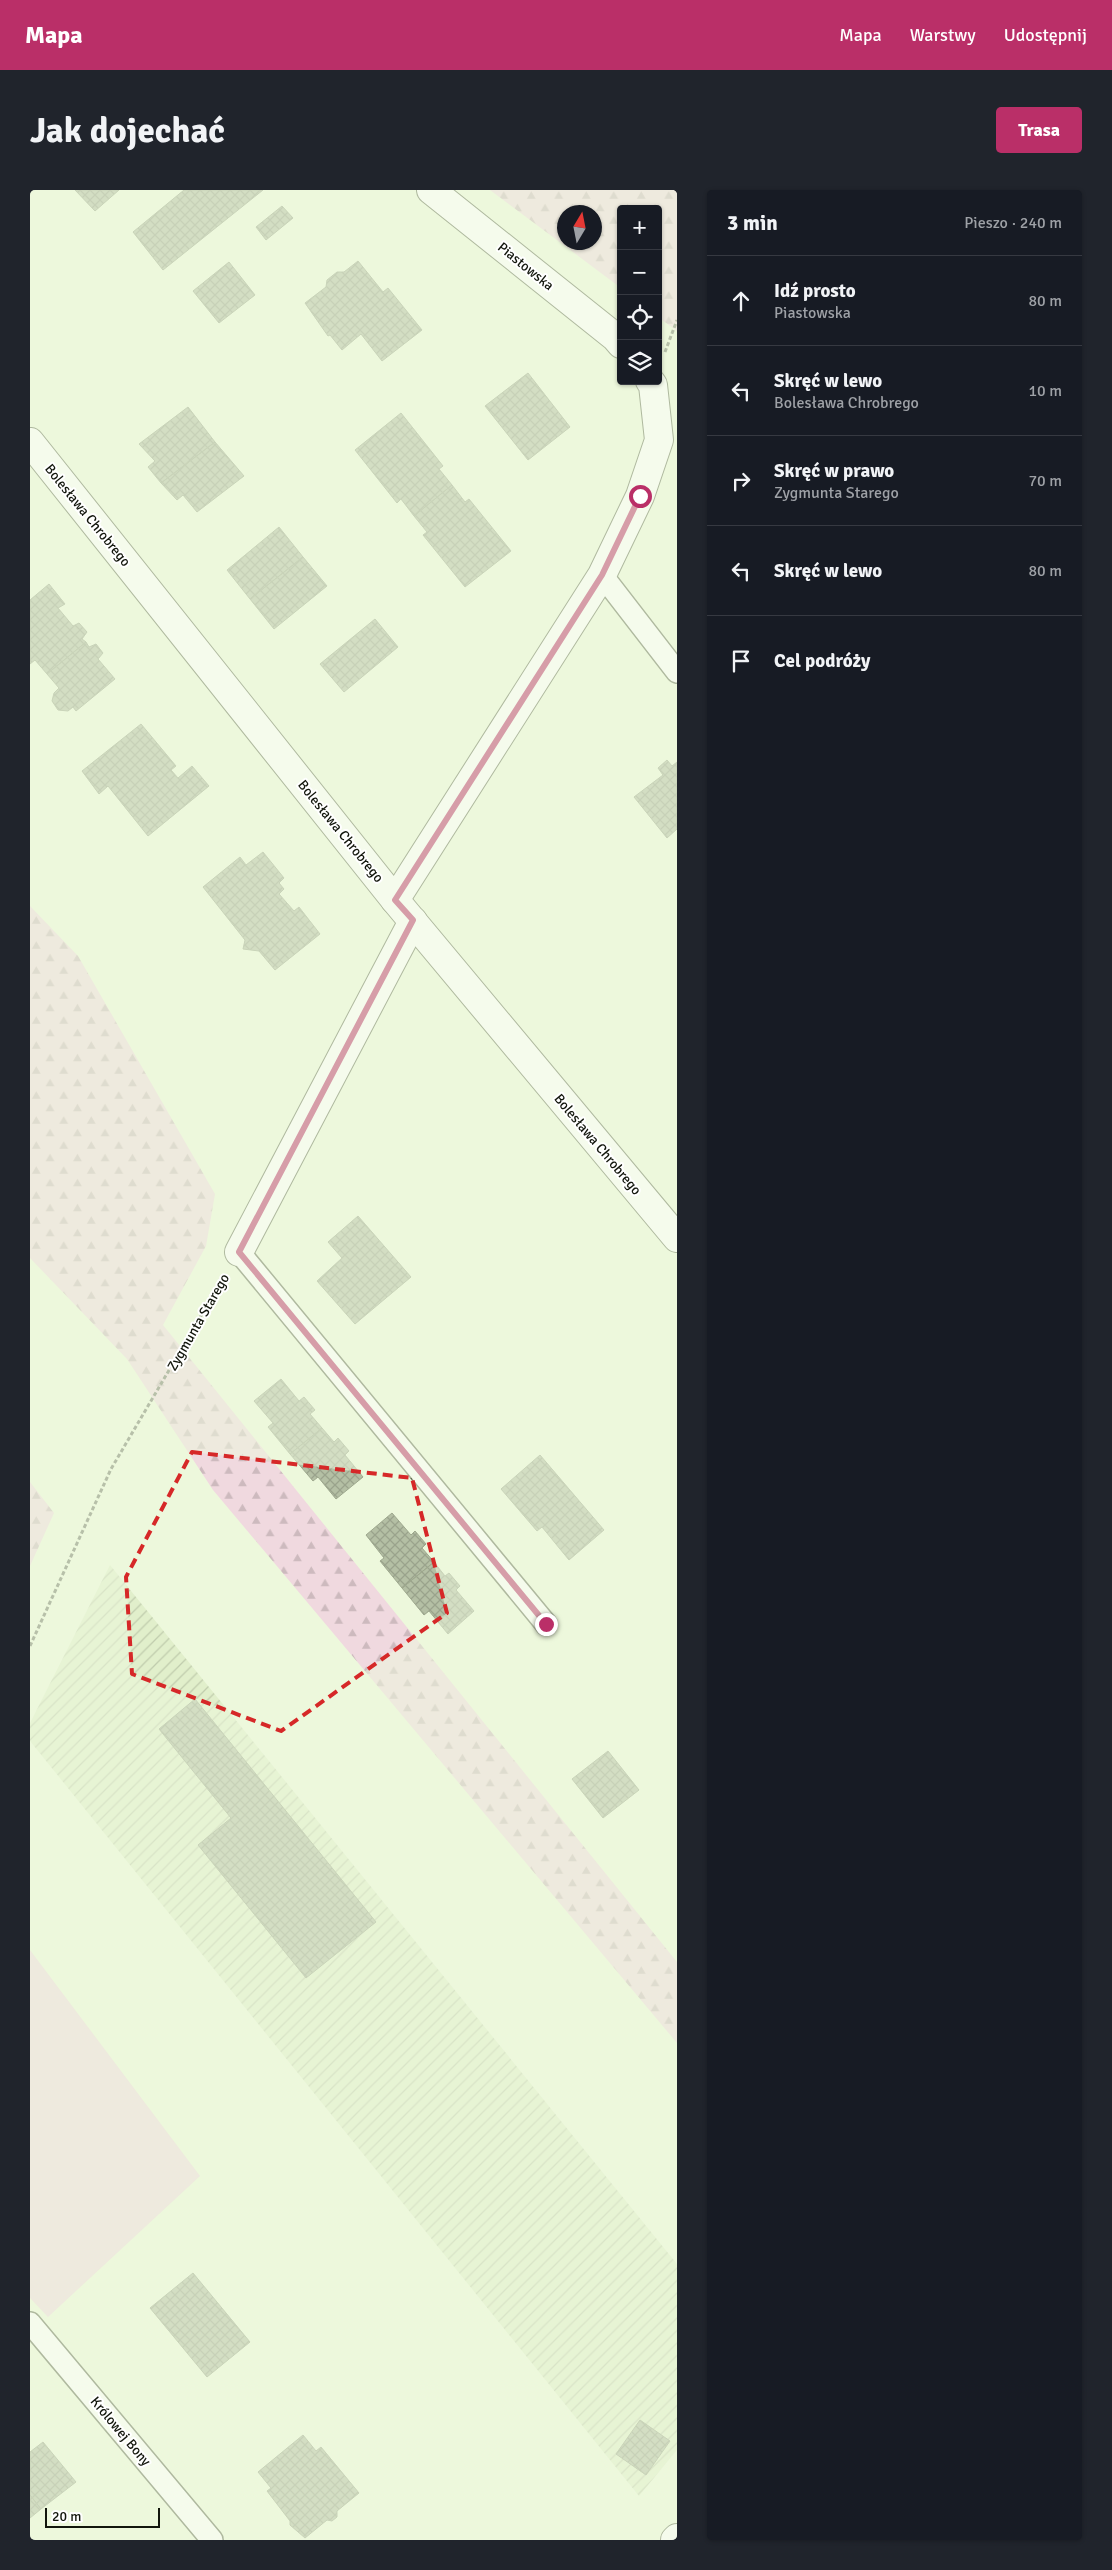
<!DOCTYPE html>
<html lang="pl">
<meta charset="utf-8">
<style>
body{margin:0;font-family:Signika,sans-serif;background:#20242c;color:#f1f3f6}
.controls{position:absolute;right:15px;top:15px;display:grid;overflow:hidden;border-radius:5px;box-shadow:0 1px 4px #0004}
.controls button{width:45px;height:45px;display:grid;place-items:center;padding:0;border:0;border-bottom:1px solid #363941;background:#171b24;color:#f1f3f6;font:25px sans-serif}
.compass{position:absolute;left:527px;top:15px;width:45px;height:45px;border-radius:50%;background:#171b24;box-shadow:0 1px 4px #0004;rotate:10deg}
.scale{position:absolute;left:15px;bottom:12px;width:115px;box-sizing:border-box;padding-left:5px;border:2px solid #12160c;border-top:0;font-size:14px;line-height:18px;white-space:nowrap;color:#12160c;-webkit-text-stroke:4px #fff;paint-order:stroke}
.stop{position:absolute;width:15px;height:15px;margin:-11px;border:4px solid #ba2f68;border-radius:50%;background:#fff}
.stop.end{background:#ba2f68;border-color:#fff;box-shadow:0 1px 5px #0008}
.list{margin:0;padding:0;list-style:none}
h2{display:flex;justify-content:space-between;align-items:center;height:65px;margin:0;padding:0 20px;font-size:21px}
h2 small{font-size:16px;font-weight:400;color:#9ea1a6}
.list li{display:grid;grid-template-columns:32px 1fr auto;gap:15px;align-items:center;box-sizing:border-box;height:90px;padding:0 20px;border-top:1px solid #363941}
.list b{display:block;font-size:19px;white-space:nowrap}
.list p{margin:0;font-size:16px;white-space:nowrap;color:#9ea1a6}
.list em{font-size:16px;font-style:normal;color:#9ea1a6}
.icon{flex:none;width:28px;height:28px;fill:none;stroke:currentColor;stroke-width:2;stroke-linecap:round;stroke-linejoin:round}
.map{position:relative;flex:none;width:647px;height:2350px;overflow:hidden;border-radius:5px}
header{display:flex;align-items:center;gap:30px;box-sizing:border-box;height:70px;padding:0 25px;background:#ba2f68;color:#fff}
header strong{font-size:24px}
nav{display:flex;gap:28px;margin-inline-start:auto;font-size:18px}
.intro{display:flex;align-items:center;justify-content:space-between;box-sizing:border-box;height:120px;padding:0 30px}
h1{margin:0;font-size:35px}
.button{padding:12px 22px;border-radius:5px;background:#ba2f68;color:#fff;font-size:18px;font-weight:700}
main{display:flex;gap:30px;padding:0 30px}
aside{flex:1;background:#171b24;border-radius:5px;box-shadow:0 1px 4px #0004}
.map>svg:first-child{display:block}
.industrial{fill:url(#industrial-furrows)}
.grass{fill:#f0d9df}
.forest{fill:url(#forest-firs);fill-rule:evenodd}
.building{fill:url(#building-cross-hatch);stroke:#9ea88e}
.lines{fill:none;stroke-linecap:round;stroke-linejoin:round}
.service-casing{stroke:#656e55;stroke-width:24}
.minor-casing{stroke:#656e55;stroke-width:30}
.tertiary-casing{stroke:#656e55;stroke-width:30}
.path{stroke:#757c6a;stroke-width:3;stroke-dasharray:4 2.5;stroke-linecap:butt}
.service{stroke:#fff;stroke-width:21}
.minor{stroke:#fff;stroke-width:28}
.tertiary{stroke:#fff;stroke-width:28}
.route{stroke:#ba2f68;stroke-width:6}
.marked{fill:none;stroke:#d62828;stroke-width:4;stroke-dasharray:10 6;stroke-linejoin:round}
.labels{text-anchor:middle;stroke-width:4;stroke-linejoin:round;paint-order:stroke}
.street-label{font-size:14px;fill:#12160c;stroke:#fff}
</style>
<header>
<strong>Mapa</strong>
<nav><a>Mapa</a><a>Warstwy</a><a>Udostępnij</a></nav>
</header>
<div class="intro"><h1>Jak dojechać</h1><a class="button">Trasa</a></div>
<main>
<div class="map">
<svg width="647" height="2350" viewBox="0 0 647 2350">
<defs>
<pattern id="industrial-furrows" width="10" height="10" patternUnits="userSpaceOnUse" patternTransform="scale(1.25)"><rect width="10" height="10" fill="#e1efcb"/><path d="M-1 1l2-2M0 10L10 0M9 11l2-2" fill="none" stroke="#c0ccad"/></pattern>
<pattern id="forest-firs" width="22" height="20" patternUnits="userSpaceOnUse" patternTransform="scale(1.25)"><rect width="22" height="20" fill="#f0d9df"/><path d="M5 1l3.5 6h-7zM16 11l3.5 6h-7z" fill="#cdbabe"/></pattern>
<pattern id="building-cross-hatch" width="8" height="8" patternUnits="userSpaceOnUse" patternTransform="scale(1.25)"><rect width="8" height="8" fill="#b4bfa4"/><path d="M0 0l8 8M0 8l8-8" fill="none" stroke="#9aa38c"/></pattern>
</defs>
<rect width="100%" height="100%" fill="#edf8dc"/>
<path class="industrial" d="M80,1375L647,2074V2260L609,2306L0,1551V1533Z"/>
<path class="grass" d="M0,1760L170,1986L18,2127L0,2108Z"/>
<path class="forest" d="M460,0H647V141L628,127V19H591V98ZM534,22H564V52H534Z
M0,716L48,766L185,1004L176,1056L133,1135L647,1772V1853L183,1300L97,1169L0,1068Z
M0,1292L24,1323L0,1376Z"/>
<path class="building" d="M45,0H89L65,21Z
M154,0H233L133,80L103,42Z
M252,16L263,28L236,50L226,37Z
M328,71L353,102L358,98L392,140L352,171L331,144L312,160L300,145L298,146L275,113L296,97L297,90L307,82H314Z
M199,72L225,105L189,133L163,101Z
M498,183L540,237L498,270L455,216Z
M158,217L185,252L131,293L118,277L125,271L109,254Z
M371,223L413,276L409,279L422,295L384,326L371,309L367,313L325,260Z
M185,252L214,286L167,322L153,305L147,310L131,293Z
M422,295L435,312L439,309L481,361L435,397L393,345L397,342L384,326Z
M249,337L273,367L220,409L197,380Z
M273,367L297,396L244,439L220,409Z
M19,394L35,414L28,418L43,436L49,433L57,442L52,449L56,452L17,484L5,470L0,474V410Z
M345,429L368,457L314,502L290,474Z
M56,452L59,457L66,454L73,463L68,469L85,489L46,521L43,517L38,521L28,520L22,511L24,503L29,498L17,484Z
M111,534L146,576L141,580L148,588L162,576L179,596L118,646L78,596L69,604L52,581Z
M637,570L642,576L647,572V639L637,648L604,607L633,585L628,578Z
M233,662L254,688L249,693L254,699L249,704L264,721L269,717L290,744L245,780L229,761L213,759L215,750L173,697L210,667L216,675Z
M328,1026L381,1087L325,1134L287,1091L312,1068L298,1052Z
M251,1189L269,1211L274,1207L285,1220L280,1224L292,1238L260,1264L238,1237L243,1233L224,1211Z
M292,1238L304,1252L308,1248L319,1261L315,1265L333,1287L306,1309L288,1287L283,1291L260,1264Z
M510,1265L574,1340L539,1370L512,1337L507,1341L471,1299Z
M362,1323L381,1345L385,1341L396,1354L392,1358L404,1372L372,1398L350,1371L354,1368L336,1345Z
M404,1372L415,1386L419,1383L430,1396L426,1400L444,1421L418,1444L399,1421L394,1425L372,1398Z
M165,1509L346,1732L276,1788L168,1655L201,1628L129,1539Z
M578,1561L609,1600L573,1628L542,1589Z
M163,2083L220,2152L177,2187L120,2118Z
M610,2230L640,2251L616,2285L586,2264Z
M273,2245L286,2261L291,2257L329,2303L307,2321V2327L302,2331L297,2330L275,2348L260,2335V2331L237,2301L241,2298L228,2282Z
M13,2252L46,2292L11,2319L0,2305V2262Z
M0,2305L11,2319L0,2328Z"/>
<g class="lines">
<defs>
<path id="service" d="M572,385L647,482
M209,1062L516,1434
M0,2133L182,2350"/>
<path id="minor" d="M401,0L585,147L591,154
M365,710L572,385L610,306L629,250L623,195L620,191
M209,1062L383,731"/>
<path id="tertiary" d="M0,252L365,710L647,1048
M645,2350L647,2348"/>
</defs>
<use href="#service" class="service-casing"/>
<use href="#minor" class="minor-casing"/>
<use href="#tertiary" class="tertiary-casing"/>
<path class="path" d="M635,162L647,130
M0,1456L81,1279L192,1090"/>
<use href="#service" class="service"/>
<use href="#minor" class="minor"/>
<use href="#tertiary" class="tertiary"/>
</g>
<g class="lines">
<path class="route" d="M516,1434L209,1062L383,730L365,710L572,385L610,306"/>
</g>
<path d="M0 0H647V2350H0ZM162,1262L382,1288L417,1423L251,1541L102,1484L96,1387Z" fill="#edf8dc" fill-opacity=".55" fill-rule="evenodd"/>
<path class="marked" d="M162,1262L382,1288L417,1423L251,1541L102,1484L96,1387Z"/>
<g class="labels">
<g class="street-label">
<text transform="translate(496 76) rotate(39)" y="5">Piastowska</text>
<text transform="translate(58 325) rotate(51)" y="5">Bolesława Chrobrego</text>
<text transform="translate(311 641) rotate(51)" y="5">Bolesława Chrobrego</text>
<text transform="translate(568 954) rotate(50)" y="5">Bolesława Chrobrego</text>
<text transform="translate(168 1132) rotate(-60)" y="5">Zygmunta Starego</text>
<text transform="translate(91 2241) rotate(50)" y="5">Królowej Bony</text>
</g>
</g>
</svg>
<div class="controls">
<button>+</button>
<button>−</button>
<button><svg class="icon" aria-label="locate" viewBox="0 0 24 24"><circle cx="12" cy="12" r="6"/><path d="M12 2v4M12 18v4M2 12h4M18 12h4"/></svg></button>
<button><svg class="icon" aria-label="layers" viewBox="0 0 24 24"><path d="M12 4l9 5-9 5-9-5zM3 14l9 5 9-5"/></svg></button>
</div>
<svg class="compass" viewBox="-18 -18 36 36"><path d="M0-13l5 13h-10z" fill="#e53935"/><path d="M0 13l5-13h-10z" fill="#9ea1a6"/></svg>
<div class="scale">20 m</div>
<div class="stop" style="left:610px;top:306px"></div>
<div class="stop end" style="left:516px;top:1434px"></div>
</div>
<aside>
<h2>3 min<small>Pieszo · 240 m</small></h2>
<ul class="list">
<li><svg class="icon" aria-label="ahead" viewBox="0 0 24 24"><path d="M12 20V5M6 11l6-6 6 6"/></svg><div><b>Idź prosto</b><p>Piastowska</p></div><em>80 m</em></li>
<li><svg class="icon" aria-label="left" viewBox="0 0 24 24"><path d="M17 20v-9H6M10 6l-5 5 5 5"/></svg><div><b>Skręć w lewo</b><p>Bolesława Chrobrego</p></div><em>10 m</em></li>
<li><svg class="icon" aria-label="right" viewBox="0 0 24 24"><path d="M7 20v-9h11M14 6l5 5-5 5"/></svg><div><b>Skręć w prawo</b><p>Zygmunta Starego</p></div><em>70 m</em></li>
<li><svg class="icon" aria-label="left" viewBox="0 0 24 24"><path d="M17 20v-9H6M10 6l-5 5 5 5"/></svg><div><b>Skręć w lewo</b></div><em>80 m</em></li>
<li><svg class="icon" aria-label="arrive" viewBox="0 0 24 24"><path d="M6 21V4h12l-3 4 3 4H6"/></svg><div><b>Cel podróży</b></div></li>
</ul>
</aside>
</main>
